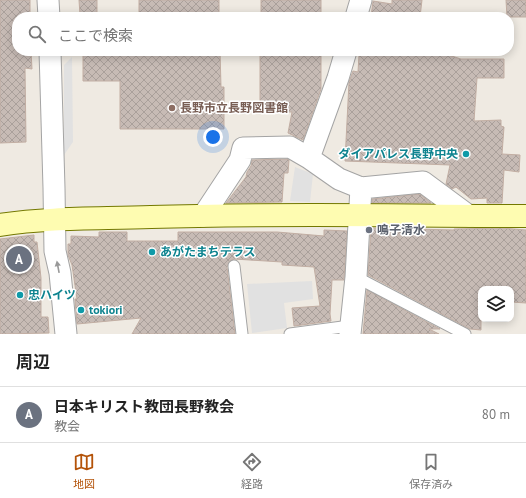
<!DOCTYPE html>
<html lang="ja">
<meta charset="utf-8">
<style>
body{margin:0;font-family:"PT Sans","Noto Sans JP",sans-serif;background:#f6f6f6;color:#222}
.controls{position:absolute;right:12px;bottom:12px;display:grid;overflow:hidden;border-radius:8px;box-shadow:0 2px 10px #0003}
.controls button{width:36px;height:36px;display:grid;place-items:center;padding:0;border:0;border-bottom:1px solid #e0e0e0;background:#fff;color:#222;font:20px sans-serif}
.you{position:absolute;left:213px;top:137px;width:14px;height:14px;margin:-10px;border:3px solid #fff;border-radius:50%;background:#1a73e8;box-shadow:0 0 0 6px #1a73e833}
.badge{display:grid;place-items:center;width:26px;height:26px;border-radius:50%;background:#b45309;color:#fff;font-size:13px;font-weight:700}
.pin{position:absolute;translate:-50% -50%;border:2px solid #fff;box-shadow:0 1px 4px #0006}
.list{margin:0;padding:0;list-style:none}
h2{display:flex;justify-content:space-between;align-items:center;height:52px;margin:0;padding:0 16px;font-size:17px}
h2 small{font-size:13px;font-weight:400;color:#767676}
.list li{display:grid;grid-template-columns:26px 1fr auto;gap:12px;align-items:center;box-sizing:border-box;height:56px;padding:0 16px;border-top:1px solid #e0e0e0}
.list b{display:block;font-size:15px;white-space:nowrap}
.list p{margin:0;font-size:13px;white-space:nowrap;color:#767676}
.list em{font-size:13px;font-style:normal;color:#767676}
.icon{flex:none;width:22px;height:22px;fill:none;stroke:currentColor;stroke-width:2;stroke-linecap:round;stroke-linejoin:round}
.map{position:relative;flex:none;width:526px;height:334px;overflow:hidden}
.search{position:absolute;background:#fff;box-shadow:0 2px 10px #0003;left:12px;right:12px;top:12px;height:44px;display:flex;align-items:center;gap:10px;box-sizing:border-box;padding:0 14px;border-radius:16px;color:#767676;font-size:15px}
.sheet{height:108px;background:#fff}
nav{display:flex;justify-content:space-around;align-items:center;box-sizing:border-box;height:56px;border-top:1px solid #e0e0e0;background:#fff;font-size:11px;color:#767676}
nav a{display:grid;justify-items:center;gap:2px}
nav .on{color:#b45309}
.map>svg:first-child{display:block}
.parking{fill:#e1e1e1}
.building{fill:url(#building-cross-hatch);stroke:#c2aea3}
.lines{fill:none;stroke-linecap:round;stroke-linejoin:round}
.lane-casing{stroke:#a4a4a4;stroke-width:13}
.street-casing{stroke:#a4a4a4;stroke-width:23}
.secondary-casing{stroke:#737800;stroke-width:24}
.lane{stroke:#fff;stroke-width:11}
.street{stroke:#fff;stroke-width:21}
.secondary{stroke:#fefcb1;stroke-width:22}
.oneway{fill:#999}
.education-dot{fill:#8d6e63;stroke:#fff;stroke-width:1.5}
.culture-dot{fill:#0f9aa8;stroke:#fff;stroke-width:1.5}
.worship-dot{fill:#6b7280;stroke:#fff;stroke-width:1.5}
.labels{text-anchor:middle;stroke-width:3;stroke-linejoin:round;paint-order:stroke}
.education-label{font-size:12px;font-weight:bold;fill:#785e54;stroke:#fff;text-anchor:start}
.culture-label{font-size:12px;font-weight:bold;fill:#0d838f;stroke:#fff;text-anchor:start}
.worship-label{font-size:12px;font-weight:bold;fill:#5b616d;stroke:#fff;text-anchor:start}
</style>
<div class="map">
<svg width="526" height="334" viewBox="0 0 526 334">
<defs>
<pattern id="building-cross-hatch" width="8" height="8" patternUnits="userSpaceOnUse"><rect width="8" height="8" fill="#c7bbb5"/><path d="M0 0l8 8M0 8l8-8" fill="none" stroke="#aaa09b"/></pattern>
</defs>
<rect width="100%" height="100%" fill="#efeae2"/>
<path class="parking" d="M72,57L73,142L64,155V65Z
M295,167L313,174L310,202L290,201Z
M312,281L313,299L284,303L287,328L252,333L247,284Z"/>
<path class="building" d="M0,0H30V17H17V51H31L32,69L25,68L26,142L0,143Z
M79,0H97V15H80Z
M139,0H219V17H139Z
M261,0H321V17H261Z
M392,0H422L420,17H371L373,1L392,4Z
M506,0H526V17H507Z
M117,51H220L221,87H224V129H120V81H83V53H117Z
M260,51H321V89L303,140L288,133L292,112H279V102H260Z
M362,51H406L429,53H442L461,59H504V78H477L474,121L501,120V126L504,127L502,154L520,155L519,172L504,170L502,203H487V198L471,199L456,187L452,189L446,184L450,165L345,161L349,82L353,71L358,72L359,55H362Z
M287,159L289,160L288,173H284L282,202L226,203L246,177L247,172L251,166L252,160Z
M420,194L431,203H372V199Z
M371,228L454,230V229L502,228L526,230V303L511,302V289H481V330L470,329L368,275Z
M324,230L347,231L344,280H332L330,314L331,321L294,326L292,308L320,306L314,267L282,265V262L234,259L230,261L227,267L235,334H132L141,318L77,324L75,299H77L72,265L68,255V244H71V236L99,237V232H127V241H178V232H277L324,236Z
M34,235V242H37L41,278V317H48L49,333L0,334V239Z
M367,290L440,329H429L439,334H363Z"/>
<g class="lines">
<defs>
<path id="lane" d="M234,266L242,334
M356,277L465,334
M290,334L350,326"/>
<path id="street" d="M48,0L49,17
M356,17L361,0
M50,51L54,188L55,251L60,273L66,334
M309,158L338,78L346,51
M203,216L240,160L243,148L290,147L309,158L339,179L361,188L423,182L469,216
M350,334L356,277L361,188"/>
<path id="secondary" d="M0,225C50,217 101,219 151,217C276,213 401,216 526,216"/>
</defs>
<use href="#lane" class="lane-casing"/>
<use href="#street" class="street-casing"/>
<use href="#secondary" class="secondary-casing"/>
<use href="#lane" class="lane"/>
<use href="#street" class="street"/>
<use href="#secondary" class="secondary"/>
</g>
<defs><path id="oneway-solid" d="M-6-.8H1V-3.2L6.5 0L1 3.2V.8H-6Z"/></defs>
<use class="oneway" href="#oneway-solid" transform="translate(58 267) rotate(-101)"/>
<circle class="education-dot" cx="172" cy="108" r="4"/>
<g class="culture-dot">
<circle cx="466" cy="154" r="4"/>
<circle cx="152" cy="252" r="4"/>
<circle cx="20" cy="295" r="4"/>
<circle cx="81" cy="310" r="4"/>
</g>
<circle class="worship-dot" cx="369" cy="230" r="4"/>
<g class="labels">
<g class="education-label">
<text x="180" y="112">長野市立長野図書館</text>
</g>
<g class="culture-label">
<text x="458" y="158" text-anchor="end">ダイアパレス長野中央</text>
<text x="160" y="256">あがたまちテラス</text>
<text x="28" y="299">忠ハイツ</text>
<text x="89" y="314">tokiori</text>
</g>
<g class="worship-label">
<text x="377" y="234">鳴子清水</text>
</g>
</g>
</svg>
<div class="controls">
<button><svg class="icon" aria-label="layers" viewBox="0 0 24 24"><path d="M12 4l9 5-9 5-9-5zM3 14l9 5 9-5"/></svg></button>
</div>
<div class="you"></div>
<div class="pin badge" style="left:19px;top:259px;background:#6b7280">A</div>
<div class="search"><svg class="icon" aria-label="search" viewBox="0 0 24 24"><circle cx="10" cy="10" r="6"/><path d="M15 15l6 6"/></svg>ここで検索</div>
</div>
<section class="sheet">
<h2>周辺<small></small></h2>
<ul class="list">
<li><span class="badge" style="background:#6b7280">A</span><div><b>日本キリスト教団長野教会</b><p>教会</p></div><em>80 m</em></li>
</ul>
</section>
<nav>
<a class="on"><svg class="icon" aria-label="map" viewBox="0 0 24 24"><path d="M3 6l6-2 6 2 6-2v14l-6 2-6-2-6 2zM9 4v14M15 6v14"/></svg>地図</a>
<a><svg class="icon" aria-label="directions" viewBox="0 0 24 24"><path d="M12 3l9 9-9 9-9-9zM9 14v-3h6M13 9l2 2-2 2"/></svg>経路</a>
<a><svg class="icon" aria-label="saved" viewBox="0 0 24 24"><path d="M7 4h10v16l-5-4-5 4z"/></svg>保存済み</a>
</nav>
